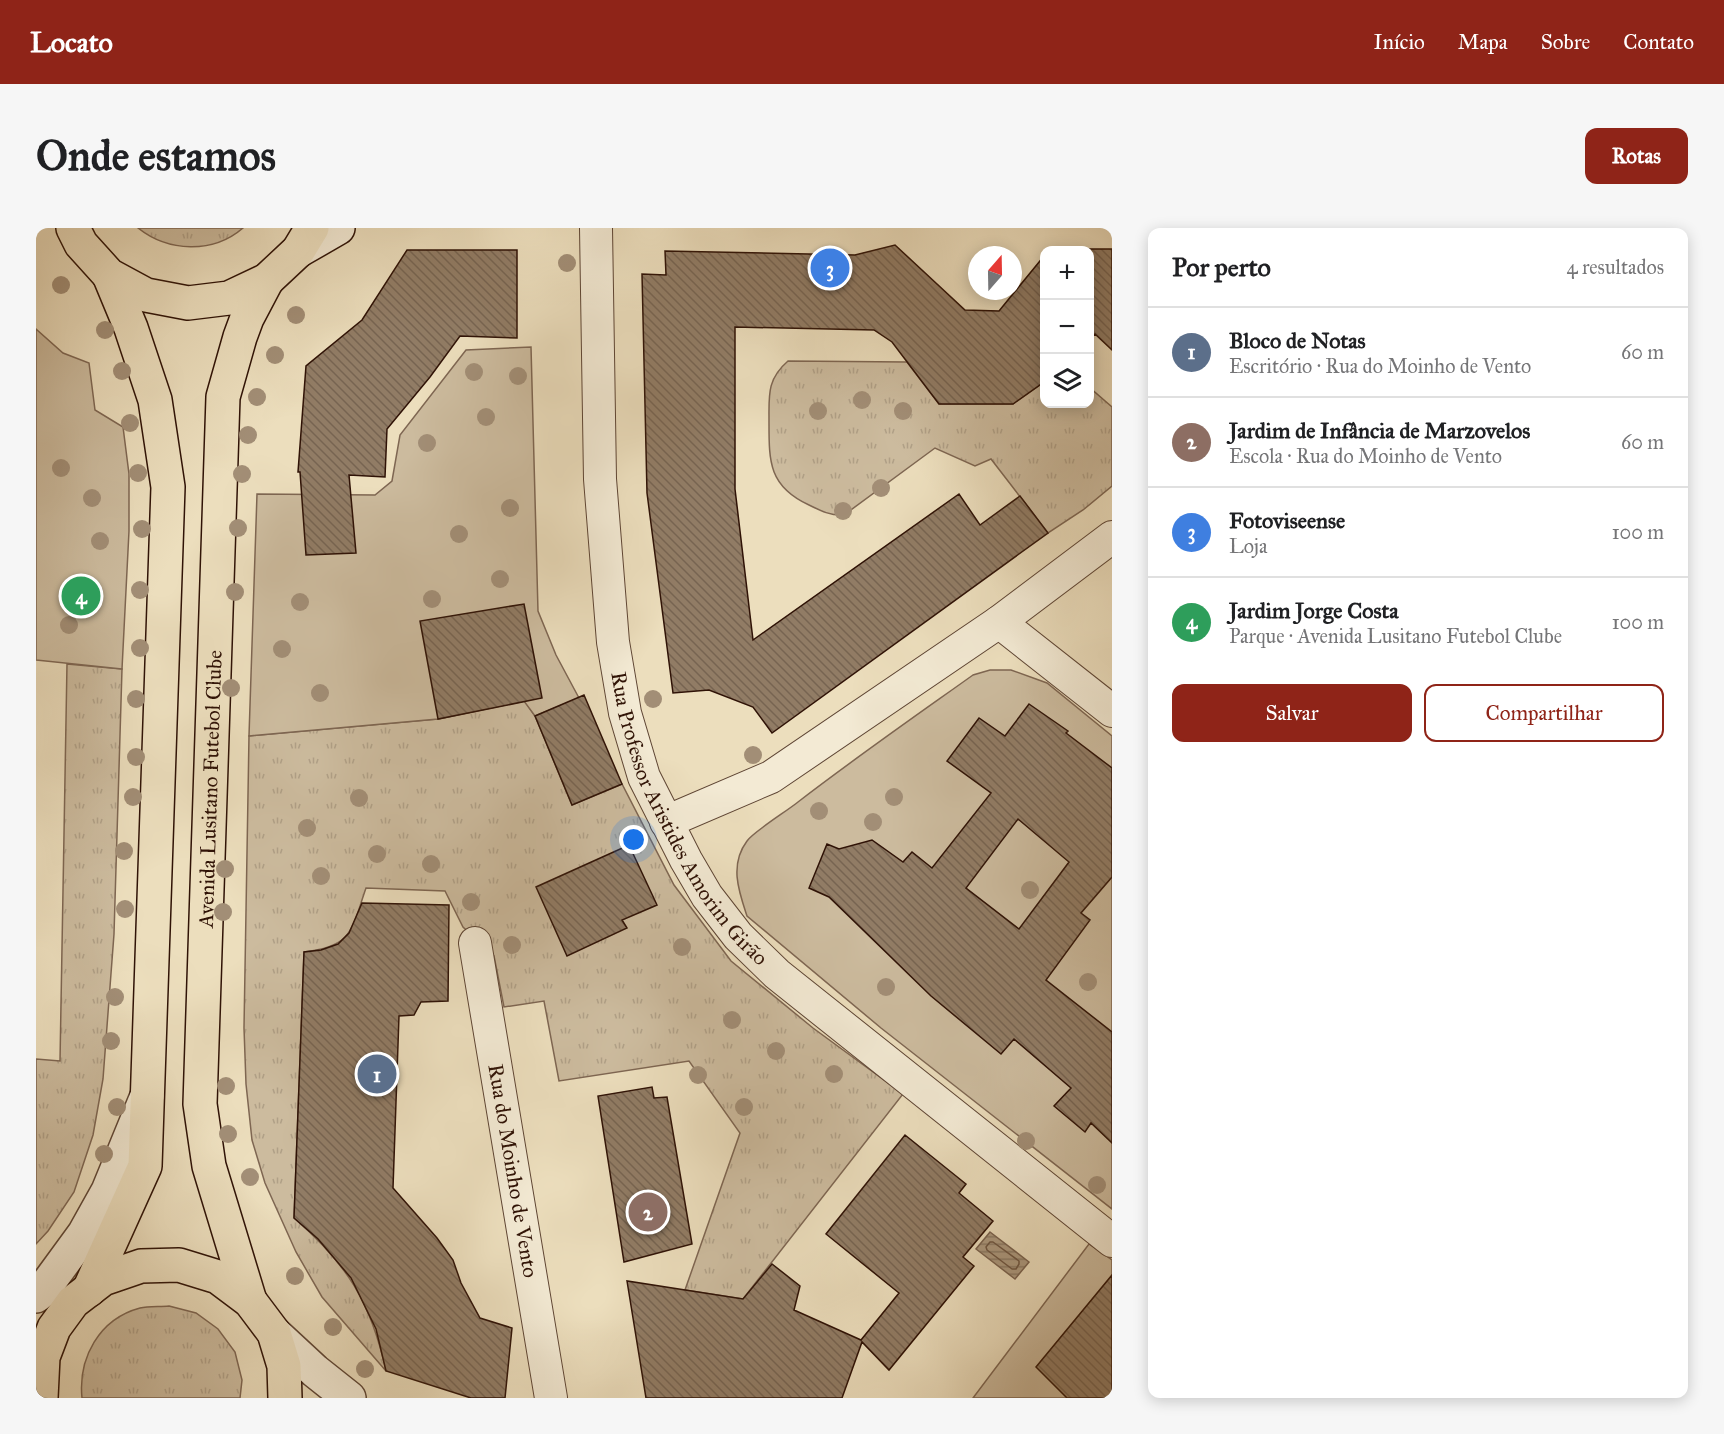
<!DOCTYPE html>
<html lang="pt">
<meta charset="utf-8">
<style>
body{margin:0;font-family:"IM FELL Great Primer",serif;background:#f6f6f6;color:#202124}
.controls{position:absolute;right:18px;top:18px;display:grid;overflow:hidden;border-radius:12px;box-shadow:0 3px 15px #0003}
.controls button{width:54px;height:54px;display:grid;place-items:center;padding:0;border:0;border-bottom:2px solid #e0e0e0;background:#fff;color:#202124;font:30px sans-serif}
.compass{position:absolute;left:932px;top:18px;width:54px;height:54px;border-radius:50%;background:#fff;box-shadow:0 3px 15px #0003;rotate:20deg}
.you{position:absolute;left:598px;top:612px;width:21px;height:21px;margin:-15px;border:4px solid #fff;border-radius:50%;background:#1a73e8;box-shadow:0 0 0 9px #1a73e833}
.badge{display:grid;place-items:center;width:39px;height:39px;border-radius:50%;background:#8f2418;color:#fff;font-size:20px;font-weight:700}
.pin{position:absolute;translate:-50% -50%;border:3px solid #fff;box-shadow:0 2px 6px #0006}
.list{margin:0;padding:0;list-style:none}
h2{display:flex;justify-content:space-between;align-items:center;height:78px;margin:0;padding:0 24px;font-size:26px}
h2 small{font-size:20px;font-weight:400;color:#757577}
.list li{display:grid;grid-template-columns:39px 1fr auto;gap:18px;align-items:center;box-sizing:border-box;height:90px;padding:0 24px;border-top:2px solid #e0e0e0}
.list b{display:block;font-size:22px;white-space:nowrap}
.list p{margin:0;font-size:20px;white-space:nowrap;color:#757577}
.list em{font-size:20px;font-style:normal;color:#757577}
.actions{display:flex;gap:12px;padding:18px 24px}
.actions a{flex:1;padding:14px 0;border:2px solid #8f2418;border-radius:12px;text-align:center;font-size:21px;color:#8f2418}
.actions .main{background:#8f2418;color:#fff}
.icon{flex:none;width:33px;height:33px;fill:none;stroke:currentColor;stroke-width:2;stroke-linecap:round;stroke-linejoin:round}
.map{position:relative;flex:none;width:1076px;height:1170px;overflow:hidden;border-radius:12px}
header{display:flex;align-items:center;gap:36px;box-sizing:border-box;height:84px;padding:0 30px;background:#8f2418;color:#fff}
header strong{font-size:28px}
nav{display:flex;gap:33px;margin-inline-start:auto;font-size:21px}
.intro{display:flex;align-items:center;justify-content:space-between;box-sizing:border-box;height:144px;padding:0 36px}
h1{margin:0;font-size:42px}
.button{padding:15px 27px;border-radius:12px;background:#8f2418;color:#fff;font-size:21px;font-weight:700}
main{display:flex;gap:36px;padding:0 36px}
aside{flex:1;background:#fff;border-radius:12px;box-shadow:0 3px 15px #0003}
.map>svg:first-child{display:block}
.grass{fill:url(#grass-tufts);stroke:#7e6652;stroke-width:1.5}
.garden{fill:#ccbb9e;stroke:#7e6652;stroke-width:1.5}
.water{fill:url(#water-rules);stroke:#7a634f;stroke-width:1.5}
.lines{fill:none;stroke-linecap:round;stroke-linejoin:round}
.shore{stroke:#6e5642;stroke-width:1.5}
.building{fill:url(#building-back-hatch);stroke:#2f1206;stroke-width:1.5;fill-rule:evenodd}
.minor-casing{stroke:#5e4534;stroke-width:34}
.tertiary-casing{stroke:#5e4534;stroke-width:36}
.secondary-casing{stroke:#2f1206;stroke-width:36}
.primary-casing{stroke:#2f1206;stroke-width:36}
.minor{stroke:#f3ead4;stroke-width:32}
.tertiary{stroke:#f3ead4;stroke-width:33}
.secondary{stroke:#f3ead4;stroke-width:33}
.primary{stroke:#ecdebd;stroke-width:33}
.tree{fill:#a28e76}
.labels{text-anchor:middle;stroke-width:5;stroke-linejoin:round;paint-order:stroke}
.street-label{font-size:21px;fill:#2f1206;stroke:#f3ead4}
</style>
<header>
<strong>Locato</strong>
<nav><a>Início</a><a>Mapa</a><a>Sobre</a><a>Contato</a></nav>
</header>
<div class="intro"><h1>Onde estamos</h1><a class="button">Rotas</a></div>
<main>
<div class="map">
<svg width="1076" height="1170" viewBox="0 0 1076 1170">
<defs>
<pattern id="grass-tufts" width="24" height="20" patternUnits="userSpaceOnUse" patternTransform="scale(1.5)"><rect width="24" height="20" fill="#ccbb9e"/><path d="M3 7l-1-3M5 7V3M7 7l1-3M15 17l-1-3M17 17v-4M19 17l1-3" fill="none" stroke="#b0a087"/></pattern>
<pattern id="water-rules" width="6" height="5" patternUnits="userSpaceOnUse" patternTransform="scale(1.5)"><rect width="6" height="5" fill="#ac997f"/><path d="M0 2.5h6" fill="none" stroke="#8c7b66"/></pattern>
<pattern id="building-back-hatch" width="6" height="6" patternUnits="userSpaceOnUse" patternTransform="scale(1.5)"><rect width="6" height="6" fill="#917c65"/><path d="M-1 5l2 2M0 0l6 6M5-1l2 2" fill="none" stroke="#776451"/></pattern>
</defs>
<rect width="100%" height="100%" fill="#ecdebd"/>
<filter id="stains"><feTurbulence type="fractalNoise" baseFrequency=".00333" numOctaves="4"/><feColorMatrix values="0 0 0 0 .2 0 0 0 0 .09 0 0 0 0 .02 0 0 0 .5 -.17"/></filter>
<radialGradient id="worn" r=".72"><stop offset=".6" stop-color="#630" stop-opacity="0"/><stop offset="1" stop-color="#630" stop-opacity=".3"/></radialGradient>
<path class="grass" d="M102,0H207C177,26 132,24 102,0Z
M752,133L871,134L903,176H977L1008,154V176H1054V160L1076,179V258L1047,282L1012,305L955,231L939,238L899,220L808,287C795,288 785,283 773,277C732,258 733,233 733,192C733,167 731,151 752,133Z
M31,436L86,441L78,706L67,851L57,907L38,964L12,1003L0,1016V831L24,833Z
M489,473L499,488L536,577L586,556L638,657L695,733L777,800L867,866L707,1071L649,1062L704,905L653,833L523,853L508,773L468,779L458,728L427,699L409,663L330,660C315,703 317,718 268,724L258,990C311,1036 335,1074 350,1143L286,1069L260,1024L229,955L216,912L210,856L208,800L213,508L402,491Z
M133,1078L160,1085L182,1101L199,1124L206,1152L204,1170H46C42,1130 63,1091 104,1080C113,1078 124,1079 133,1078Z"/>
<path class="garden" d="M0,101L27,125L53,135L59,182L87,199L93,246V303L86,441L0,432Z
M495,119L502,383L520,427L543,470L499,488L488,473L402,491L213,508L221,266L339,267L356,253L364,207L430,122Z
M954,442H975L1011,455L1076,508V981L845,800L711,688C703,664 693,637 711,613C717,604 751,583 762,574C819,530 878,489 937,447Z
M1053,1016L1076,1032V1170H937Z"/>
<path class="water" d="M954,1004L993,1034L979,1051L940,1021Z"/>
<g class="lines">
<path class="shore" d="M954,1014H957L983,1033V1036L980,1041H976L951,1022L950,1019Z"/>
</g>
<path class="building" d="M859,17L929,82L963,83L1008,28V154L977,176H903L856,114L838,102L699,99V261L717,412L923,266L944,297L984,268L1012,305L736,505L717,479L673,462L637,465L611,265L606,46L630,47L629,23L819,27Z
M1014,21H1076V122L1059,106L1053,112V22H1013Z
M371,22H481V110L424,108L394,149L351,201L349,249L313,247L320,325L270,327L264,244H262L270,138L326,92Z
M488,376L506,470L402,491L384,393Z
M548,467L586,556L536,577L499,488Z
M993,476L1032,503L1030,505L1076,540V649L1045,685L1054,692L1010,752L1076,804V915L1055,895L1049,904L1018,878L1035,860L978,811L965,826L895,768L793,669L773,660L791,616L803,621L836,612L867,634L876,624L896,640L955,565L911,533L943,490L969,508ZM982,591L1033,634L983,701L930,660Z
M593,617L621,677L586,692L591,700L531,728L500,659Z
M326,675L413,677L412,773L385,774L378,787L363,788L357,960L401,1010L417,1032L425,1055L444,1090L476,1100L469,1170H435L350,1143L340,1101L315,1050L282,1011L258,990L268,724L285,722L302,716L313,705Z
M616,859L618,870L631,869L656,1016L588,1034L562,868Z
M869,907L930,956L923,965L957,993L927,1029L938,1038L853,1142L826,1114L806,1170H610L591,1053L707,1071L736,1036L764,1058L758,1082L825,1112L863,1065L790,1006Z
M1076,1047V1170H1031L1000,1139Z"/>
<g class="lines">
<defs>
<g id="minor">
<path id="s1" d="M560,0L564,251L577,414L589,485L608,549L650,632L671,668L702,708L741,746L1076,1013"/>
<path d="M963,394L1076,483"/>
<path d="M630,594L735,549L963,394L1076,309"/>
<path id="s2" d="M439,715L515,1170"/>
</g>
<path id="tertiary" d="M0,1068L7,1062L48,1006L72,963L111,868
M238,1105L279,1143L313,1170"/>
<path id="secondary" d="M262,23L302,0"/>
<g id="primary">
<path d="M37,0L45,16L73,47L110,67L152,75L193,70L231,52L262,23L276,0"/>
<path d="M53,1062L109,938L132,259L119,172L95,100L73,47"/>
<path id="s3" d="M214,1073L173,938L164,876L187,169L204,109L211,90L231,52"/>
<path d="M5,1170L7,1129L18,1100L37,1074L67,1051L105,1038L143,1037L182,1049L214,1073L238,1105L248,1138L249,1170"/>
</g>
</defs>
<use href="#minor" class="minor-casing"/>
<use href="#tertiary" class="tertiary-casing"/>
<use href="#secondary" class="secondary-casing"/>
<use href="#primary" class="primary-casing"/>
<use href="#minor" class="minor"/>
<use href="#tertiary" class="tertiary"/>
<use href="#secondary" class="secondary"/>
<use href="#primary" class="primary"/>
</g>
<g class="tree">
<circle cx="531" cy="35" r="9"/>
<circle cx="25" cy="57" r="9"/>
<circle cx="260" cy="87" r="9"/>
<circle cx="69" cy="102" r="9"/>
<circle cx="239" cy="127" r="9"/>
<circle cx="86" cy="143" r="9"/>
<circle cx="438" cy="144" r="9"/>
<circle cx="482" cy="148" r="9"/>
<circle cx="221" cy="169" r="9"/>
<circle cx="826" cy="172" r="9"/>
<circle cx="782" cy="183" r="9"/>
<circle cx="867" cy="183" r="9"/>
<circle cx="450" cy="189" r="9"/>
<circle cx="94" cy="195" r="9"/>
<circle cx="212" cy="207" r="9"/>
<circle cx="391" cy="215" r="9"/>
<circle cx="25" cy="240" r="9"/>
<circle cx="102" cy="245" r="9"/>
<circle cx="206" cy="246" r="9"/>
<circle cx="845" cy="260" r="9"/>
<circle cx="56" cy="270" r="9"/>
<circle cx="474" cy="280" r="9"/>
<circle cx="807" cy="283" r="9"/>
<circle cx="202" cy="300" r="9"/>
<circle cx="106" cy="301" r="9"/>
<circle cx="423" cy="306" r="9"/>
<circle cx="64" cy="313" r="9"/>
<circle cx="464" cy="351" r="9"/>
<circle cx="104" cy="362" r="9"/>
<circle cx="58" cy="364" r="9"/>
<circle cx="199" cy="364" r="9"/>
<circle cx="396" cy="371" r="9"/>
<circle cx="264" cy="374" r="9"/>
<circle cx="33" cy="397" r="9"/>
<circle cx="104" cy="420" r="9"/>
<circle cx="246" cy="421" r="9"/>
<circle cx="195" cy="460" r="9"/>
<circle cx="284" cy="465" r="9"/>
<circle cx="100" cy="471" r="9"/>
<circle cx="617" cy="471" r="9"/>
<circle cx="717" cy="527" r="9"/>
<circle cx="100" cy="529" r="9"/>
<circle cx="97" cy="569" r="9"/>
<circle cx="858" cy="569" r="9"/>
<circle cx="323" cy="570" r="9"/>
<circle cx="783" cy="583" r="9"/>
<circle cx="837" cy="594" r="9"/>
<circle cx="271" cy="600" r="9"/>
<circle cx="88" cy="623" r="9"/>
<circle cx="341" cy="626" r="9"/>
<circle cx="395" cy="636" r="9"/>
<circle cx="189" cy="641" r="9"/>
<circle cx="285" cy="648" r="9"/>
<circle cx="994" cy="662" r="9"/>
<circle cx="435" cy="674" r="9"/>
<circle cx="89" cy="681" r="9"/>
<circle cx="187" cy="684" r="9"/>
<circle cx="476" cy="717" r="9"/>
<circle cx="646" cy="719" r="9"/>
<circle cx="1052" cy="754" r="9"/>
<circle cx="850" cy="759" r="9"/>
<circle cx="79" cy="769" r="9"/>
<circle cx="696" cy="792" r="9"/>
<circle cx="75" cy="813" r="9"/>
<circle cx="740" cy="823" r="9"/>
<circle cx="798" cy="846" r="9"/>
<circle cx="662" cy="847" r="9"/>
<circle cx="190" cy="858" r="9"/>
<circle cx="81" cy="879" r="9"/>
<circle cx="708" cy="879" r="9"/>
<circle cx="192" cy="906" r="9"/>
<circle cx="990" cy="913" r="9"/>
<circle cx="68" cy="926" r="9"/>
<circle cx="214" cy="949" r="9"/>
<circle cx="1061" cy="957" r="9"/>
<circle cx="259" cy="1048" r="9"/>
<circle cx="297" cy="1099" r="9"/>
<circle cx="329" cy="1141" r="9"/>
</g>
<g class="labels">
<g class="street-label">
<text dy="7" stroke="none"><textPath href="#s3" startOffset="519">Avenida Lusitano Futebol Clube</textPath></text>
<text dy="7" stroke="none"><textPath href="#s1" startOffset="610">Rua Professor Aristides Amorim Girão</textPath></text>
<text dy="7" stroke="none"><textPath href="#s2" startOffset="231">Rua do Moinho de Vento</textPath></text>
</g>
</g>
<rect width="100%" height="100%" filter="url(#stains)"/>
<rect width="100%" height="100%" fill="url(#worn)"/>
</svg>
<div class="controls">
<button>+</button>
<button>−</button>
<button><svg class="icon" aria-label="layers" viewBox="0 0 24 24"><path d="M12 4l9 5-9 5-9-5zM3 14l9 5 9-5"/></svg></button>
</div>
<svg class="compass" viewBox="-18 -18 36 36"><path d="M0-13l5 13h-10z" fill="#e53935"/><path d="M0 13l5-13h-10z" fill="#757577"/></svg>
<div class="you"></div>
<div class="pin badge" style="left:341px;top:846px;background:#5c6f8a">1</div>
<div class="pin badge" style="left:612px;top:984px;background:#8d6e63">2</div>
<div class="pin badge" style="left:794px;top:40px;background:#3f7fe0">3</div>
<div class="pin badge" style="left:45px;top:368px;background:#2e9e5b">4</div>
</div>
<aside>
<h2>Por perto<small>4 resultados</small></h2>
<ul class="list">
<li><span class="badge" style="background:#5c6f8a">1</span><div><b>Bloco de Notas</b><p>Escritório · Rua do Moinho de Vento</p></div><em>60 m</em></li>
<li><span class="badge" style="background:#8d6e63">2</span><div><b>Jardim de Infância de Marzovelos</b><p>Escola · Rua do Moinho de Vento</p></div><em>60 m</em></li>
<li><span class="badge" style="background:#3f7fe0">3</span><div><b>Fotoviseense</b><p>Loja</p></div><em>100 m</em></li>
<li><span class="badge" style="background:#2e9e5b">4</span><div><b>Jardim Jorge Costa</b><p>Parque · Avenida Lusitano Futebol Clube</p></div><em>100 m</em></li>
</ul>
<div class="actions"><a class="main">Salvar</a><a>Compartilhar</a></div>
</aside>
</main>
